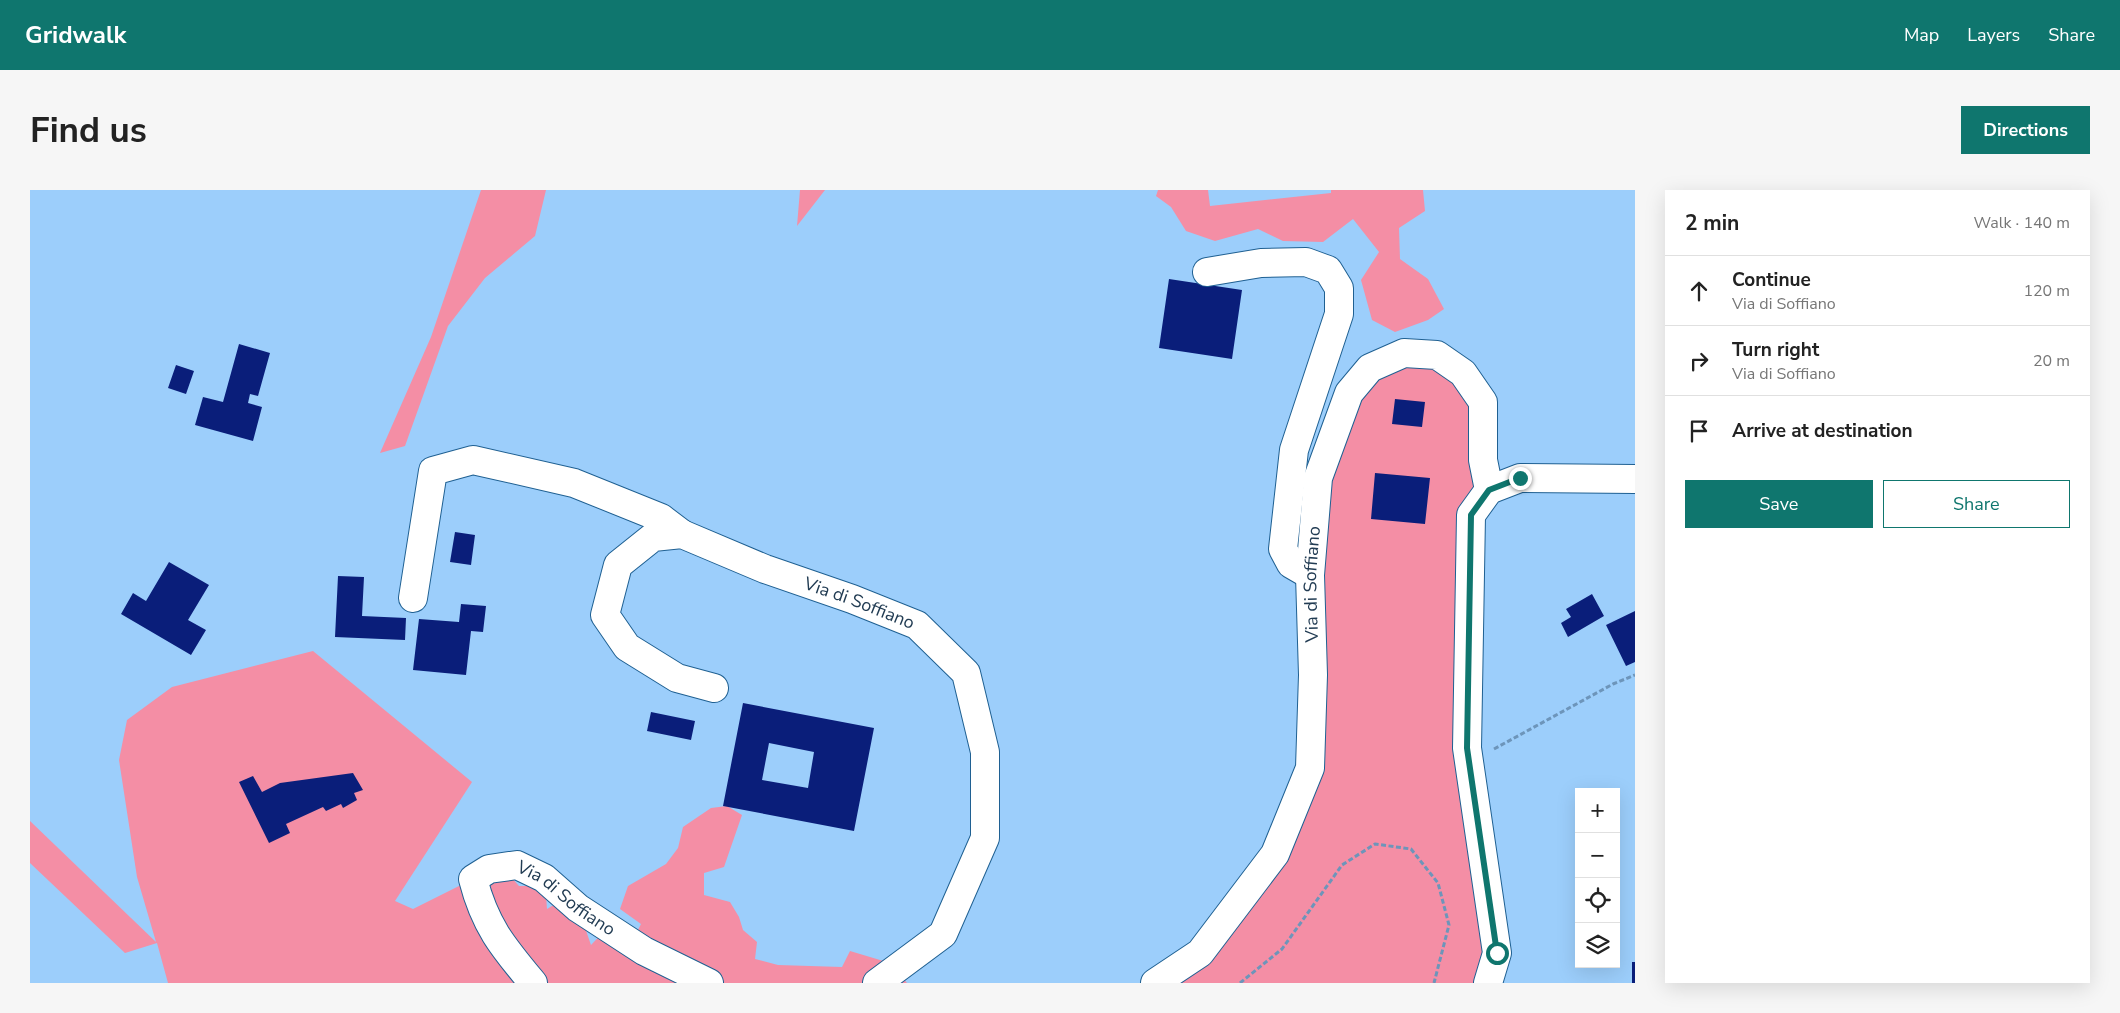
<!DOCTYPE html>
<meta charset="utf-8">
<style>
body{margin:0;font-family:"Nunito Sans",sans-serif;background:#f6f6f6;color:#222}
.controls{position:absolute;right:15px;bottom:15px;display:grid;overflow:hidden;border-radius:0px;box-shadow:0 5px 20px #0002}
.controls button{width:45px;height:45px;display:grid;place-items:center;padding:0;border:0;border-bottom:1px solid #e0e0e0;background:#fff;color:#222;font:25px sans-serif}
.stop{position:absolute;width:15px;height:15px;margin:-11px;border:4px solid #0f766e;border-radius:50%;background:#fff}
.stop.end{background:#0f766e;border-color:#fff;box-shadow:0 1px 5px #0008}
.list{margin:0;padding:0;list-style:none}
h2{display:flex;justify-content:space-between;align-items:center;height:65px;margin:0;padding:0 20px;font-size:21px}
h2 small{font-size:16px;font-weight:400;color:#767676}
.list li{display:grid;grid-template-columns:32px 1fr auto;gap:15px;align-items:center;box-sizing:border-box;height:70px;padding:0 20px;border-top:1px solid #e0e0e0}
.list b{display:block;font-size:19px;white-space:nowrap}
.list p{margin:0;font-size:16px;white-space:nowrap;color:#767676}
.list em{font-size:16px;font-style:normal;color:#767676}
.actions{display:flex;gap:10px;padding:15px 20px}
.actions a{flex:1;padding:11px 0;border:1px solid #0f766e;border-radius:0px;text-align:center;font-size:18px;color:#0f766e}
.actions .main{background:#0f766e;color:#fff}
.icon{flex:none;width:28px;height:28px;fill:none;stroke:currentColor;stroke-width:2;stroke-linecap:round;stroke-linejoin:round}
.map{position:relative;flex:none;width:1605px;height:793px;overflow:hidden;border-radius:0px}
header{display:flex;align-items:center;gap:30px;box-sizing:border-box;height:70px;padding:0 25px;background:#0f766e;color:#fff}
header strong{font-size:24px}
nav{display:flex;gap:28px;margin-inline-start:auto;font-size:18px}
.intro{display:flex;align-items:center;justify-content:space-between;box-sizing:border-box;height:120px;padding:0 30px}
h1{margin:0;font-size:35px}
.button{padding:12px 22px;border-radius:0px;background:#0f766e;color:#fff;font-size:18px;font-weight:700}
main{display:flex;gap:30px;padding:0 30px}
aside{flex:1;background:#fff;border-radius:0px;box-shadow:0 5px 20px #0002}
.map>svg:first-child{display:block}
.green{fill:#f48ea5}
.building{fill:#0a1e7a;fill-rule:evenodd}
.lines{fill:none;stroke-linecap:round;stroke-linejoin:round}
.minor-casing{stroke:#1f6092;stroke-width:30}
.path{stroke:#6d95ba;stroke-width:3;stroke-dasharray:5 2.5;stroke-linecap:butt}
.minor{stroke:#fff;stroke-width:28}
.route{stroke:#0f766e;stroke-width:6}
.labels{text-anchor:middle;stroke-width:5;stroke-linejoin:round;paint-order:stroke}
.street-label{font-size:18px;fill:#223c53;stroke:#9ccefb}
</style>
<header>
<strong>Gridwalk</strong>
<nav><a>Map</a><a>Layers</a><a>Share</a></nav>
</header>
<div class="intro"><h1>Find us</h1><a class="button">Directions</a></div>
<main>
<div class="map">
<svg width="1605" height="793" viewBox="0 0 1605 793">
<rect width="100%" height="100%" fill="#9ccefb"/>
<path class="green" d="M451,0H516L505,46L455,88L418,136L375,256L350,263L401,147Z
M770,0H795L767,36Z
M1128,0H1178L1180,16L1301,3V0H1393L1395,21L1369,38L1370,69L1398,89L1414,119L1398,130L1365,142L1342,130L1331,90L1349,62L1323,29L1293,52L1253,51L1228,39L1185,51L1156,41L1141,17L1126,6Z
M1374,163L1433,183L1459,300L1441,325L1458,793H1125L1245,664L1280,578V385L1319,203Z
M283,461L442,592L365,711L383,719L429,696L435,679L482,688L489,696H510L516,705L517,719L543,703L561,755L581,734L607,742L611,734L590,719L598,696L636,674L648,658L653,637L681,618L697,616L712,625L694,677L674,683V705L700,712L709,727L713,740L727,752L725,769L748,775L812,777L820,761L860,773L877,793H138L127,753L95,763L0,673V631L126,752L107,687L89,570L97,530L142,497Z"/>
<path class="building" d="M1139,89L1212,100L1202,169L1129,158Z
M209,154L240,163L228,206L220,204L218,213L232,217L223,251L165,235L173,207L193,212Z
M146,175L164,181L156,204L138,198Z
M1365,209L1395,212L1392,237L1362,234Z
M1345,283L1400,288L1395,334L1341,329Z
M425,342L445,345L441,375L420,372Z
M139,372L179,395L158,430L176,440L161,465L91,424L103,403L116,411Z
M308,386L334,387L332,426L376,428L375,450L305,447Z
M1562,404L1574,426L1538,447L1531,433L1541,427L1536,419Z
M431,414L456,416L453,442L441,441L436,485L383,480L389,429L429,432Z
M1605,421V472L1596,476L1576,435Z
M713,513L844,538L824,641L693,616ZM739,553L784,562L778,598L732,590Z
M621,522L665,531L661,550L617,541Z
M323,583L333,600L324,603L327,610L313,618L311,614L296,621L293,617L256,634L260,643L239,653L209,592L223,586L232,602L250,593Z
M1602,772H1605V793H1602Z"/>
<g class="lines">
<defs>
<g id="minor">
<path d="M1177,82L1231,73L1276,72L1298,80L1309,98V124L1264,260L1253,359L1261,374L1280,385"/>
<path d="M383,408L403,281L443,270L544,293L631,328L652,344"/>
<path id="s1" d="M684,498L647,488L597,457L575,425L588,375L623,347L652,344L735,379L822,409L887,435L936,483L955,562V648L913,744L847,793"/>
<path id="s2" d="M503,793C473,757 455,736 443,689L459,679L487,675L514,688L548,718L614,761L679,793"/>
<path id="s3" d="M1125,793L1170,763L1245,664L1280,578L1283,485L1280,385L1288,288L1319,203L1340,178L1374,163L1407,165L1433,183L1453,212V270L1459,300"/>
<path d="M1458,793L1467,763L1437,558L1441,325L1459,300L1490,288L1605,289"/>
</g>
</defs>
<use href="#minor" class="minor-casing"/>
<path class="path" d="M1464,559L1583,494L1605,485
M1210,793L1252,759L1312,675L1345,654L1381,659L1408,693L1419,735L1404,793"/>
<use href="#minor" class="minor"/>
</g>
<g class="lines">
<path class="route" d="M1467,763L1437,558L1441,325L1459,300L1490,288"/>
</g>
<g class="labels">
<g class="street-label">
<text dy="6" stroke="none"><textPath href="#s3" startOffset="455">Via di Soffiano</textPath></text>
<text dy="6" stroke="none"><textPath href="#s1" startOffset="452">Via di Soffiano</textPath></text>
<text dy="6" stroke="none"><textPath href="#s2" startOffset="228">Via di Soffiano</textPath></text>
</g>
</g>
</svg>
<div class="controls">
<button>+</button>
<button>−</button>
<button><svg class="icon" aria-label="locate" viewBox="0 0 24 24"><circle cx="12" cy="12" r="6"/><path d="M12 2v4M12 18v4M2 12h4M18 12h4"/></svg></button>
<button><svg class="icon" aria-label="layers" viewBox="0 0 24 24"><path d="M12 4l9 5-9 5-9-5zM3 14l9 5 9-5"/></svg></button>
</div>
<div class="stop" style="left:1467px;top:763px"></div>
<div class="stop end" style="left:1490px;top:288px"></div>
</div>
<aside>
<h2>2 min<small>Walk · 140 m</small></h2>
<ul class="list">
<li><svg class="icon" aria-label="ahead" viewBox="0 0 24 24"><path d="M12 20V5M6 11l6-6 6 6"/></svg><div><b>Continue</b><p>Via di Soffiano</p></div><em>120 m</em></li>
<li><svg class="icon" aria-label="right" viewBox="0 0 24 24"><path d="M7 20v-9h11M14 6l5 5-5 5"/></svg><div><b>Turn right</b><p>Via di Soffiano</p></div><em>20 m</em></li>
<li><svg class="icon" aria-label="arrive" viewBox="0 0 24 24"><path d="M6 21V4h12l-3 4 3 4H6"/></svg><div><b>Arrive at destination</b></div></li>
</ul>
<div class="actions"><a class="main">Save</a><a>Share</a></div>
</aside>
</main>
